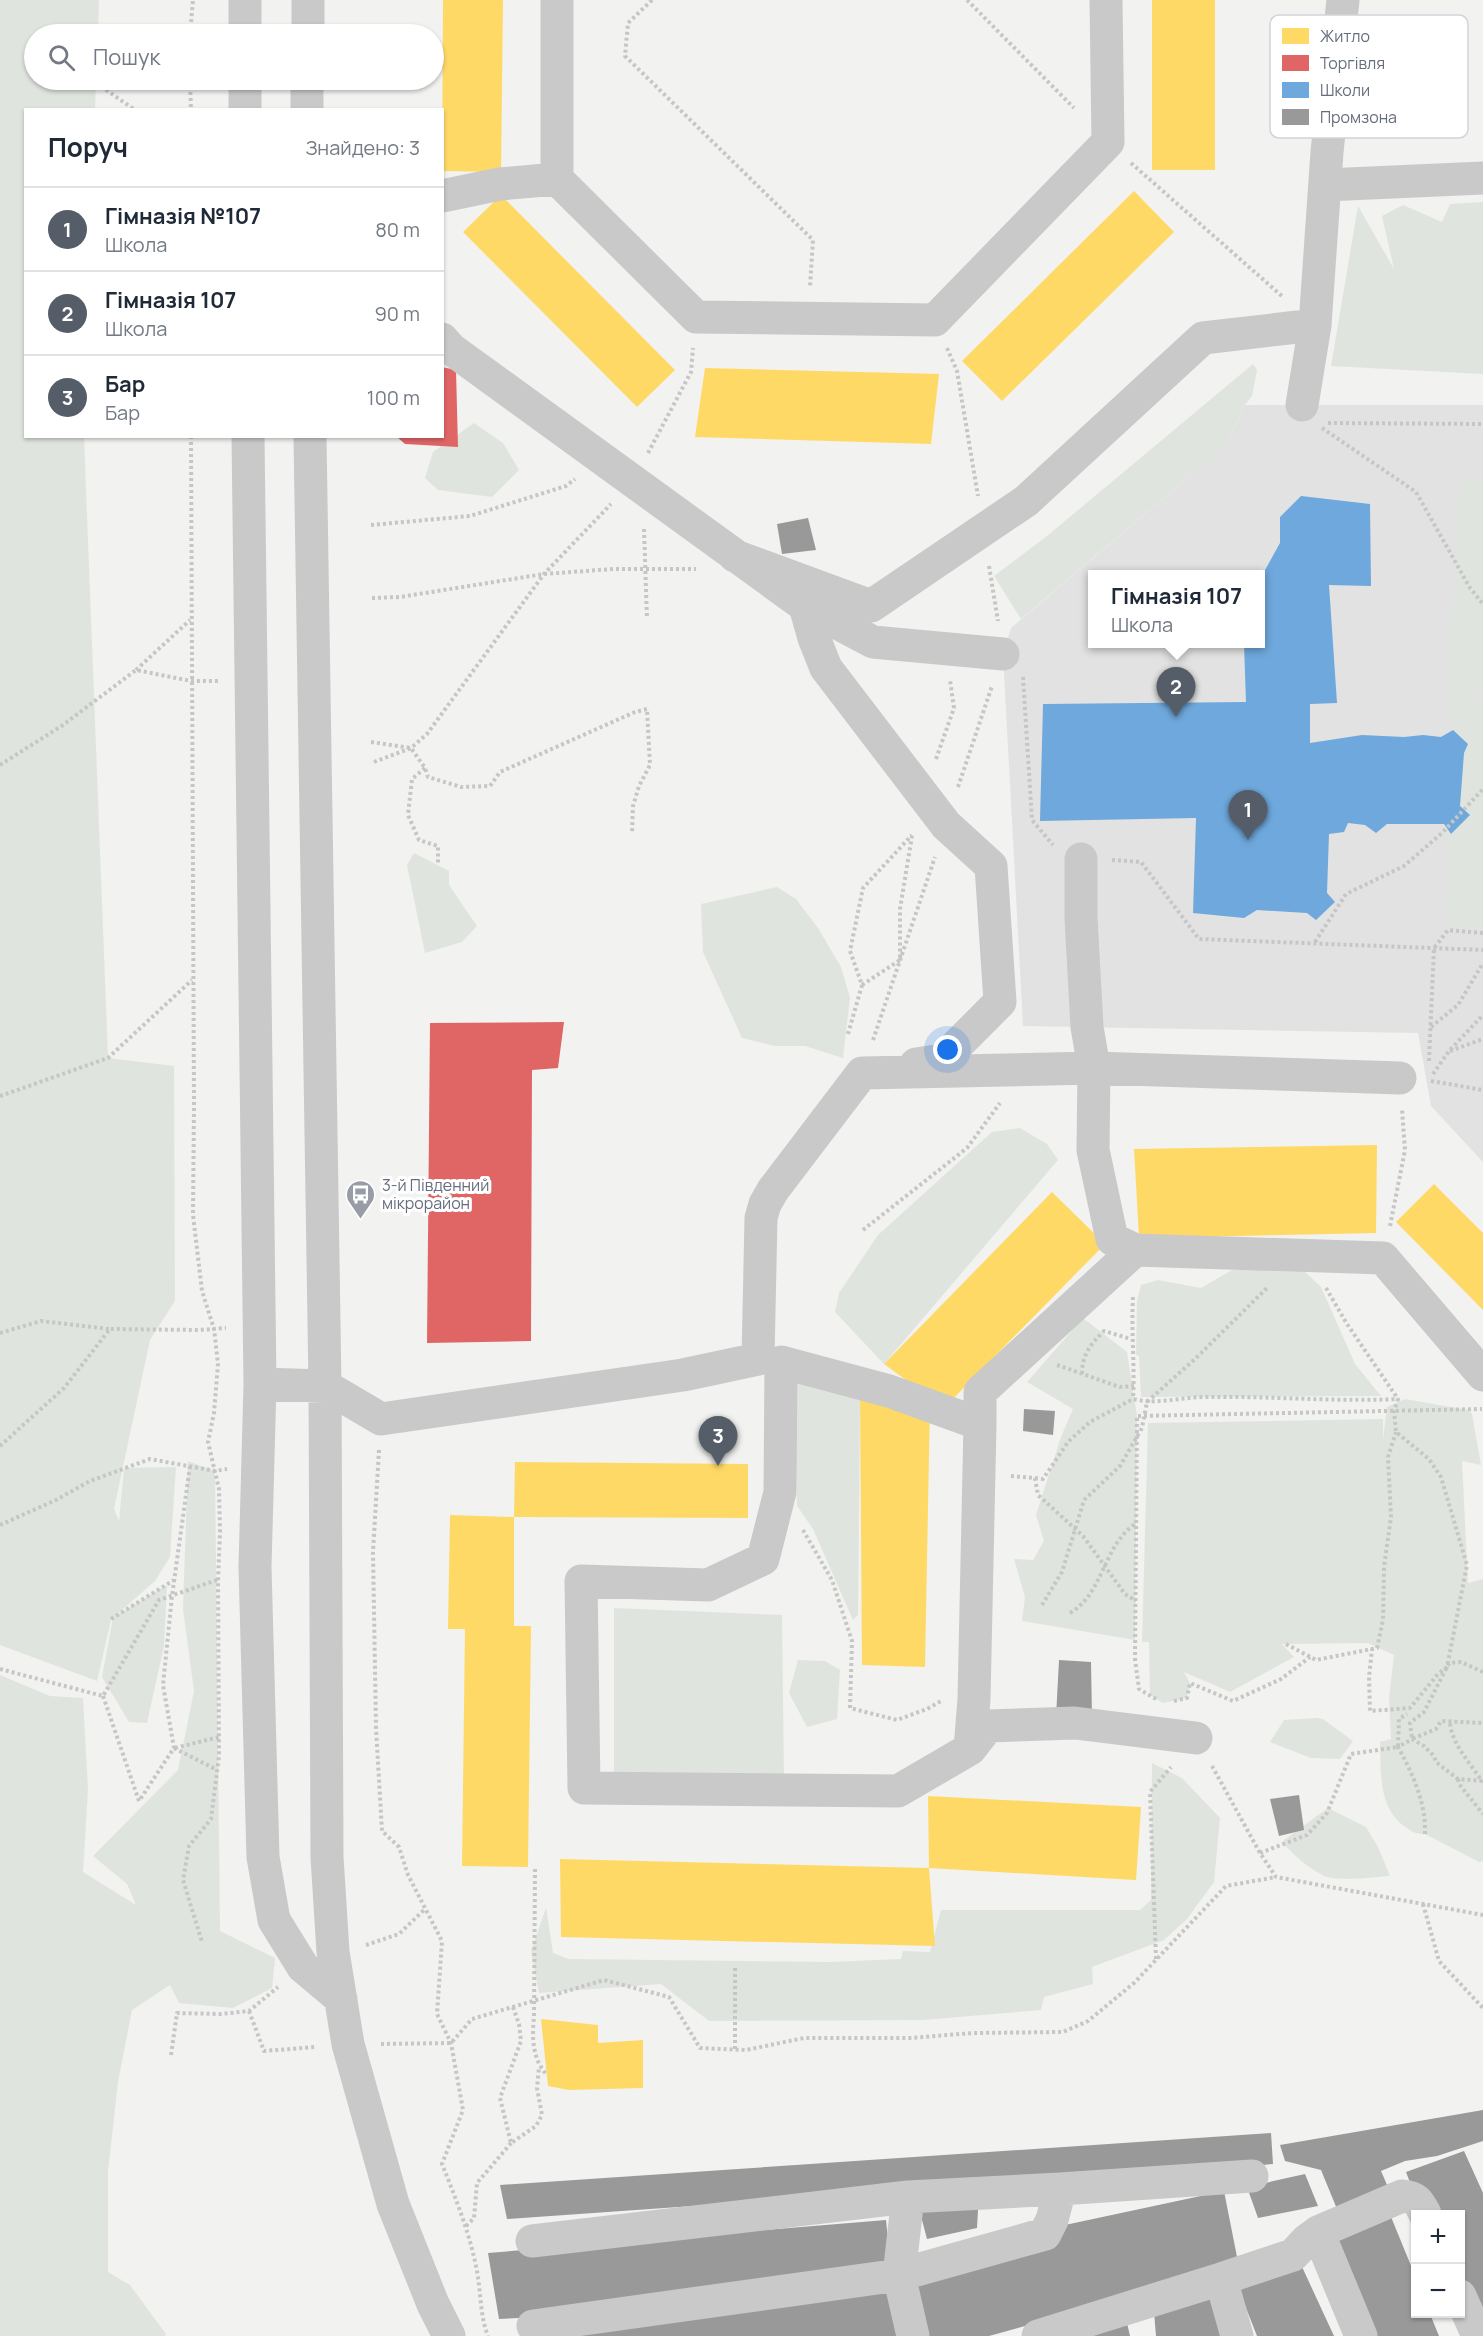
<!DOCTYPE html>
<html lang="uk">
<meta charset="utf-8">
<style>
body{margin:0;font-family:Manrope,sans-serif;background:#f6f6f7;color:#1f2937}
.controls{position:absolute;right:18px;bottom:18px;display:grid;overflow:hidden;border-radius:0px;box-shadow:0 2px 4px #0004}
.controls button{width:54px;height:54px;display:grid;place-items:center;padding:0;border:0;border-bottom:2px solid #e0e1e3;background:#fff;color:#1f2937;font:30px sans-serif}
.you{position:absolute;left:948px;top:1050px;width:21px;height:21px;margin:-15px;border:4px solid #fff;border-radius:50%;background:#1a73e8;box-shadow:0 0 0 9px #1a73e833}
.badge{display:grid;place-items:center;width:39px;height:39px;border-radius:50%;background:#555d69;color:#fff;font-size:20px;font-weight:700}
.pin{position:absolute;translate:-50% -50px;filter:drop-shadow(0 2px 3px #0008)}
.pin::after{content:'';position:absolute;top:32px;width:21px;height:18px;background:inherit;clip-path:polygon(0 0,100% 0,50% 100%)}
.popup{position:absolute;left:1088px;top:570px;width:177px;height:78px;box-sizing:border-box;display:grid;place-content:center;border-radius:0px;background:#fff;filter:drop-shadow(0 2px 4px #0005);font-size:20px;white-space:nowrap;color:#747a83}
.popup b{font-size:22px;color:#1f2937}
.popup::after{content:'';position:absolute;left:50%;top:100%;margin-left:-12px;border:12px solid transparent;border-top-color:#fff}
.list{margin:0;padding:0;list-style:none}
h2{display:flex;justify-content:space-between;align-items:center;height:78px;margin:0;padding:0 24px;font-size:26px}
h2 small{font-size:20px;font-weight:400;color:#747a83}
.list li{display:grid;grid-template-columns:39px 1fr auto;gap:18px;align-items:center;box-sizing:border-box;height:84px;padding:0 24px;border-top:2px solid #e0e1e3}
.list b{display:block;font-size:22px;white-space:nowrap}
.list p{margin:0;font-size:20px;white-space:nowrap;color:#747a83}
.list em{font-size:20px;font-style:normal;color:#747a83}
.icon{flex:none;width:33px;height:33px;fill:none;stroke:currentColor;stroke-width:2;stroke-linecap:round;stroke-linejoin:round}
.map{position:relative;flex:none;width:1483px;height:2336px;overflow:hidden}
.search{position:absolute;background:#fff;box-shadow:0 2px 4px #0004;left:24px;top:24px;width:420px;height:66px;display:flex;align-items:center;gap:15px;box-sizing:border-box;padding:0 21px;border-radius:33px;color:#747a83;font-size:22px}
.panel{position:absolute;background:#fff;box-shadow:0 2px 4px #0004;left:24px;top:108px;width:420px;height:330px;border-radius:0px}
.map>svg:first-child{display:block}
.built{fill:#e2e2e3;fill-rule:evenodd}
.green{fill:#e0e4df}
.homes{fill:#ffd966}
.shops{fill:#e06666}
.schools{fill:#6fa8dc}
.industry{fill:#999}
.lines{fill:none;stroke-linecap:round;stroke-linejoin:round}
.path{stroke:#c6c6c6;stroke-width:4;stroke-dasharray:3 3;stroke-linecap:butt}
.minor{stroke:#c9c9ca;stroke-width:33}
.labels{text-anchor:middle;stroke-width:6;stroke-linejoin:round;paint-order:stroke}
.poi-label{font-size:16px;fill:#666d7d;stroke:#fff;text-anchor:start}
.key{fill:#fff;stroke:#d1d3d8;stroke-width:1.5}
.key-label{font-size:16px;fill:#666d7d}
</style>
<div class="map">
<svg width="1483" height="2336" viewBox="0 0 1483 2336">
<rect width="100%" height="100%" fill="#f2f2f1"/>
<path class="built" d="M1245,405H1483V1162L1431,1106L1418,1033L1023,1026L1003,654L1011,628L1226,445ZM1092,574H1260V644H1092Z"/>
<path class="green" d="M0,0H99L98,34H34V80H96L95,109L26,110V436L84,437L108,1058L174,1066L175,1301L150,1340L114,1509L119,1521L124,1468L176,1467L170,1557L155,1581L115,1616L167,1585L164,1646L147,1723L129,1722L102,1677L113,1618L111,1620L97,1681L0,1645Z
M1483,202V374L1331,366L1358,206L1394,269L1382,216L1403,205L1442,222L1450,204Z
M1253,364L1257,370L1252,396L1245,405L1226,445L1021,619L994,576L1047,536Z
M474,423L503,443L519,470L492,497L438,490L425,478L433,452Z
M1459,477L1483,478V693L1449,692Z
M1452,695L1483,696V928L1445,925Z
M414,853L449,871V885L477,926L462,942L425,953L407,865Z
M777,887L796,899L818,928L841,967L850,998L843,1058L805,1046H775L742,1038L703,952L701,904Z
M1020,1128L1047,1144L1058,1160L884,1364L835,1312L839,1293L878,1235L992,1132Z
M1250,1257L1304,1271L1321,1287L1355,1364L1381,1396L1141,1397L1139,1356L1136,1355L1137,1301L1141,1285L1158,1280L1201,1288L1232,1270H1252Z
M1083,1318L1127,1352L1137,1416L1135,1640L1022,1621L1025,1597L1014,1559L1033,1560L1044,1541L1036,1515L1061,1437L1073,1409L1027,1382Z
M795,1373L860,1400L858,1615L853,1620L813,1529L797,1506Z
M1405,1399L1468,1410L1472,1414L1481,1465L1462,1461L1468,1583L1483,1579V1861L1479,1862L1425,1834C1415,1834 1412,1832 1404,1826C1378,1807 1381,1771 1380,1742L1391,1739L1389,1699L1394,1655L1368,1643L1282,1644L1294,1657L1230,1692L1184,1672L1190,1683L1187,1698L1163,1703L1150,1695L1149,1642H1142L1148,1423L1383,1419V1440L1387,1407Z
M188,1461L215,1471L220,1931L275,1958L272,1988L233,2008L179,2003L170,1985L132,2010L118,2082L108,2171V2272L130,2285L166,2334L165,2336H0V1675L50,1696L83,1698L88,1790L83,1872L136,1905L127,1884L93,1856L178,1770L194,1691L183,1609Z
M614,1608L782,1615L784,1779L614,1775Z
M798,1660L825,1661L840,1670L837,1719L807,1727L789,1693Z
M1317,1718L1323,1719L1353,1741L1340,1759L1311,1758L1270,1742L1284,1720Z
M1152,1763L1182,1778L1220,1818L1214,1882L1187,1919L1164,1940L1092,1967L1093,1984L1044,1997L1041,2010L923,2020L709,2021L661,1984L539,1993L531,1951L546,1908L553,1953L569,1959L831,1962L901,1959L903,1951L930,1952L941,1910H1140L1151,1900Z
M1328,1808L1366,1827L1378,1847L1390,1876C1374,1877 1337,1882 1324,1876C1310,1869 1294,1856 1284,1844V1840Z"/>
<path class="homes" d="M443,0H503L501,172L442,171Z
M1152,0H1215V170H1152Z
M1134,191L1174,232L1002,401L962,361Z
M501,195L675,370L637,407L463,232Z
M705,368L939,374L931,444L695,437Z
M1377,1145L1376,1233L1139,1238L1134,1149Z
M1434,1184L1483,1233V1310L1396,1222Z
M1052,1192L1105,1244L944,1408L884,1364Z
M860,1399L930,1403L925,1667L862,1665Z
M515,1462L748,1464V1518L514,1517Z
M450,1515L514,1517V1626H531L528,1867L462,1866L465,1629H448Z
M928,1796L1141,1807L1136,1880L929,1868Z
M560,1859L929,1868L935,1946L561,1937Z
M541,2019L598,2025V2043L643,2040V2088L569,2090L548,2086Z"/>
<path class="shops" d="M442,367L456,370L458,447L405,444L396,436H442Z
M564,1022L558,1068L532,1070L531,1341L427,1343L430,1023Z"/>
<path class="schools" d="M1301,496L1370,504L1371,586L1329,585L1337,703L1310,704V743L1362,735L1404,737L1423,735L1441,737L1453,730L1468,744L1464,753L1460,806L1470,815L1451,834L1444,824H1387L1376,833L1365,825L1348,823L1344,832L1329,834L1327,893L1335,902L1316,920L1307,913L1257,910L1244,918L1193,913L1196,818L1040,821L1043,704L1246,702L1244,644H1260V579L1280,543V517Z"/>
<path class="industry" d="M808,518L816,550L782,554L777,524Z
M1024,1409L1055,1411L1053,1435L1023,1431Z
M1059,1660L1091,1662L1092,1718L1056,1717Z
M1299,1795L1304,1830L1279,1836L1270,1799Z
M1483,2110V2141L1437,2156L1405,2161L1381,2171L1391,2194L1337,2209L1321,2170L1285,2161L1280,2145Z
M1271,2133L1273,2164L1127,2180L834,2196L507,2219L500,2185Z
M1464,2151L1483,2193V2336L1460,2310V2214H1422L1406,2172Z
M1305,2174L1318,2206L1258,2218L1247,2187Z
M1224,2191L1239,2267L989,2336H924L915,2279L1065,2225Z
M979,2193L977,2228L927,2239L917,2201Z
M1387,2207L1416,2278V2314H1430L1439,2336H1367L1326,2233Z
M886,2220L891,2270L541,2317L499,2319L488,2253Z
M1297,2256L1334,2336H1257L1237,2285Z
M895,2288L904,2336H546Z
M1211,2294L1222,2336H1156L1154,2312Z
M1127,2323L1130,2336H1085Z"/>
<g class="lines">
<path class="path" d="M652,0L628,23L625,56L813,240L810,287
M967,0L1074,108
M190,34L193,0
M190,80L191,110
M96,83L135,110
M1131,163L1283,297
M947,348L957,371L978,496
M1328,423L1483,424
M1322,428L1416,492L1470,588L1483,604
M191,436L194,1105L193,1215L202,1291L214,1329L218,1364L214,1413L208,1442L219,1489L220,1532L218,1580L219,1756L211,1819L189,1846L183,1880L202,1942
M648,453L691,372L693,348
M371,525L470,516L566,486L575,479
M644,529L647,619
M989,566L998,621
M372,598L400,597L544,574L613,569H696
M136,670L190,620
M1023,677L1032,820L1053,845
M371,742L411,748L425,768L428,777L461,787L490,786L500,772L635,712L647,709L650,765L639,786L633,806L632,834
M936,759L954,708L950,680
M374,762L411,748L427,734L544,574L611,504
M0,765L63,725L136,670L191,681H221
M425,768L412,779L408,815L419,840L438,846V865
M958,787L992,686
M1112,860L1141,862L1199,939L1483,950
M1315,942L1346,894L1404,866L1442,833L1483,789
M862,985L900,960V909L912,836
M1431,1027L1458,1005L1483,963
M848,1034L862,985L850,951L863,888L912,835
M873,1040L935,857
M1450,1051L1483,1039
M1429,1061L1434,948L1448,930L1483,933
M1433,1074L1449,1051L1483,1015
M1431,1081L1483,1090
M0,1096L108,1058L192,980
M1390,1226L1405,1150L1402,1109
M863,1230L967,1148L1000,1103
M1326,1288L1347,1324L1398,1399L1394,1411L1396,1432L1429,1459L1441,1477L1467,1565L1447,1667L1438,1674L1410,1708L1370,1711L1369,1677L1372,1649
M1133,1297C1131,1331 1135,1365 1133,1399
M0,1333L41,1321L109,1329
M1057,1365L1120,1387L1134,1386
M1082,1374C1082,1355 1090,1345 1104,1331L1131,1339
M0,1446L64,1388L110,1329L199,1330L226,1328
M379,1450L373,1552L376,1728L382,1831L399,1847L408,1875L442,1941L437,2014L451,2043L463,2110L442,2164C456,2199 470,2234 477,2271C481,2293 480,2316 488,2336
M1011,1476L1035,1478L1038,1495L1083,1536L1125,1594L1136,1601
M1035,1478L1043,1479L1068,1442L1090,1422L1133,1399C1157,1405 1181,1397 1206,1397C1270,1396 1334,1402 1398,1399
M0,1525L56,1500L90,1481L150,1459L215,1471L227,1469
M803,1530L832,1580L852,1641L850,1708L897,1720L927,1709L941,1701
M1042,1605L1062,1572L1084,1500L1120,1466L1142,1428L1147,1402L1195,1359L1268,1287
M1070,1613C1104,1593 1103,1546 1135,1524
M111,1619L174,1580
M1286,1644L1316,1660L1377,1648L1383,1620L1384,1567L1391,1517L1388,1457L1396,1432
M0,1669L103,1696L159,1600L220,1579
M1483,1672L1461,1662L1449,1663L1424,1712L1410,1723L1412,1739L1436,1729L1441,1721L1483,1723
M103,1696L139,1801L174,1748L163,1685L172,1596L190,1466
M1156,1699L1139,1689L1135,1659L1137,1416L1482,1409
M1174,1701L1187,1698L1190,1683L1233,1701L1281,1679L1310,1657
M174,1748L217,1770
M175,1748L219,1737
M1212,1766L1260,1853L1276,1877L1483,1915
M1458,1779L1459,1784L1483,1814
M1425,1834C1426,1803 1413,1774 1398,1747L1412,1739L1424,1746L1434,1756L1436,1762L1458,1779L1482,1781C1470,1763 1451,1743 1450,1722
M1260,1853L1307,1835L1327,1813L1351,1754L1398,1747L1399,1719L1407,1714
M535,1869L534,2017C532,2037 532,2059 547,2075
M1423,1904L1439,1961L1483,2008
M366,1945L399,1934L425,1909
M1156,1959L1150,1792L1171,1767
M735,1968V2049
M513,2007L519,2024L521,2041L500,2098L511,2143L536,2126L542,2115L537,2088L539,2067
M249,2011L264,2051L315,2047
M381,2044L451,2043L472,2019L604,1980L669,1997L700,2048L746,2050L804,2038H911L973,2033L1063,2032L1088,2021L1134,1983L1226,1886L1276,1877
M171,2055L177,2013L221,2014L249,2011L278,1987
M466,2226L474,2218L477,2183L512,2142"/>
<path class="minor" d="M245,0V34
M308,34V0
M245,80V110
M307,110V80
M557,179L696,317L935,320L1108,142L1106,0
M1325,185L1483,178
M442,196L500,184L557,179V0
M442,339L451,349L805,606L873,642L1003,654
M1302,405L1315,325L1327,152L1343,0
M248,436L260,1384L255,1567L263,1857L274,1920L303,1967L341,1999
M310,436L325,1386L327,1857L333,1952L348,2044L393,2204L433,2304L449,2336
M735,556L871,606L1026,501L1203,338L1315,325
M805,606L814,638L826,668L946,825L991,866L1000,1002L942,1060L916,1064
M1081,859V918L1087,1027L1094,1068L1093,1150L1112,1239L1135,1250
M260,1384L325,1386L381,1419L683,1375L758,1359L761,1218L765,1204L773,1190L862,1073L1094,1068L1400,1078
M980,1424L889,1391L781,1362L780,1492L763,1559L708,1585L581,1581L584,1788L898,1791L970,1749L974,1699L980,1424V1392L1135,1250L1383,1258L1483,1375
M970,1749L988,1726L1075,1723L1196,1738
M908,2197L899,2275L913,2336
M532,2241L908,2197L1060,2189L1252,2176
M1221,2279L1293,2255L1307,2240L1318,2232
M1460,2296L1478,2336
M533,2326L899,2275L1045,2234L1052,2220L1060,2189
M1038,2336L1221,2279L1237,2336
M1361,2336L1318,2232L1402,2196C1416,2197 1419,2202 1425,2214"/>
</g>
<defs>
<symbol id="bus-pin" viewBox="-11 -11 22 30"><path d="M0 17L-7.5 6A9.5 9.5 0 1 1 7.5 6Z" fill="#979ca6" stroke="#fff"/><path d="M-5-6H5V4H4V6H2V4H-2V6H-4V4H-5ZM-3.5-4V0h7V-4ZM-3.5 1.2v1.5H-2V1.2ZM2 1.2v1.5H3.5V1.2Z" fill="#fff"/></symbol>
</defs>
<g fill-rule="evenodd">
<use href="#bus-pin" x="344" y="1178" width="33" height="45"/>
</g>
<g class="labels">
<g class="poi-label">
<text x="382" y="1191">3-й Південний<tspan x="382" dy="18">мікрорайон</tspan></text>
</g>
</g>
<rect x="1270" y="15" width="198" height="123" rx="9" class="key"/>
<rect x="1282" y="28" width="27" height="16" fill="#ffd966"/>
<rect x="1282" y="55" width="27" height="16" fill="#e06666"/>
<rect x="1282" y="82" width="27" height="16" fill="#6fa8dc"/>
<rect x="1282" y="109" width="27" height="16" fill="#999"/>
<g class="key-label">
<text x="1320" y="42">Житло</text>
<text x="1320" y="69">Торгівля</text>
<text x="1320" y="96">Школи</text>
<text x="1320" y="123">Промзона</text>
</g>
</svg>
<div class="controls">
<button>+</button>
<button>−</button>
</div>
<div class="you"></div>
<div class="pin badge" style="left:1248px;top:840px">1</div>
<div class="pin badge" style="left:1176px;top:717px">2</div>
<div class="popup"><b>Гімназія 107</b>Школа</div>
<div class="pin badge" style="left:718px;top:1466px">3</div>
<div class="search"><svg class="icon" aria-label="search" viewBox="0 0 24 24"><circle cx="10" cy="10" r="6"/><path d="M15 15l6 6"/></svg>Пошук</div>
<section class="panel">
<h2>Поруч<small>Знайдено: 3</small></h2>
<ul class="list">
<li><span class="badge">1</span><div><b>Гімназія №107</b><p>Школа</p></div><em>80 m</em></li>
<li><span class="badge">2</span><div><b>Гімназія 107</b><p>Школа</p></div><em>90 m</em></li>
<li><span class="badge">3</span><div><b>Бар</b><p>Бар</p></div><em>100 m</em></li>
</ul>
</section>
</div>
